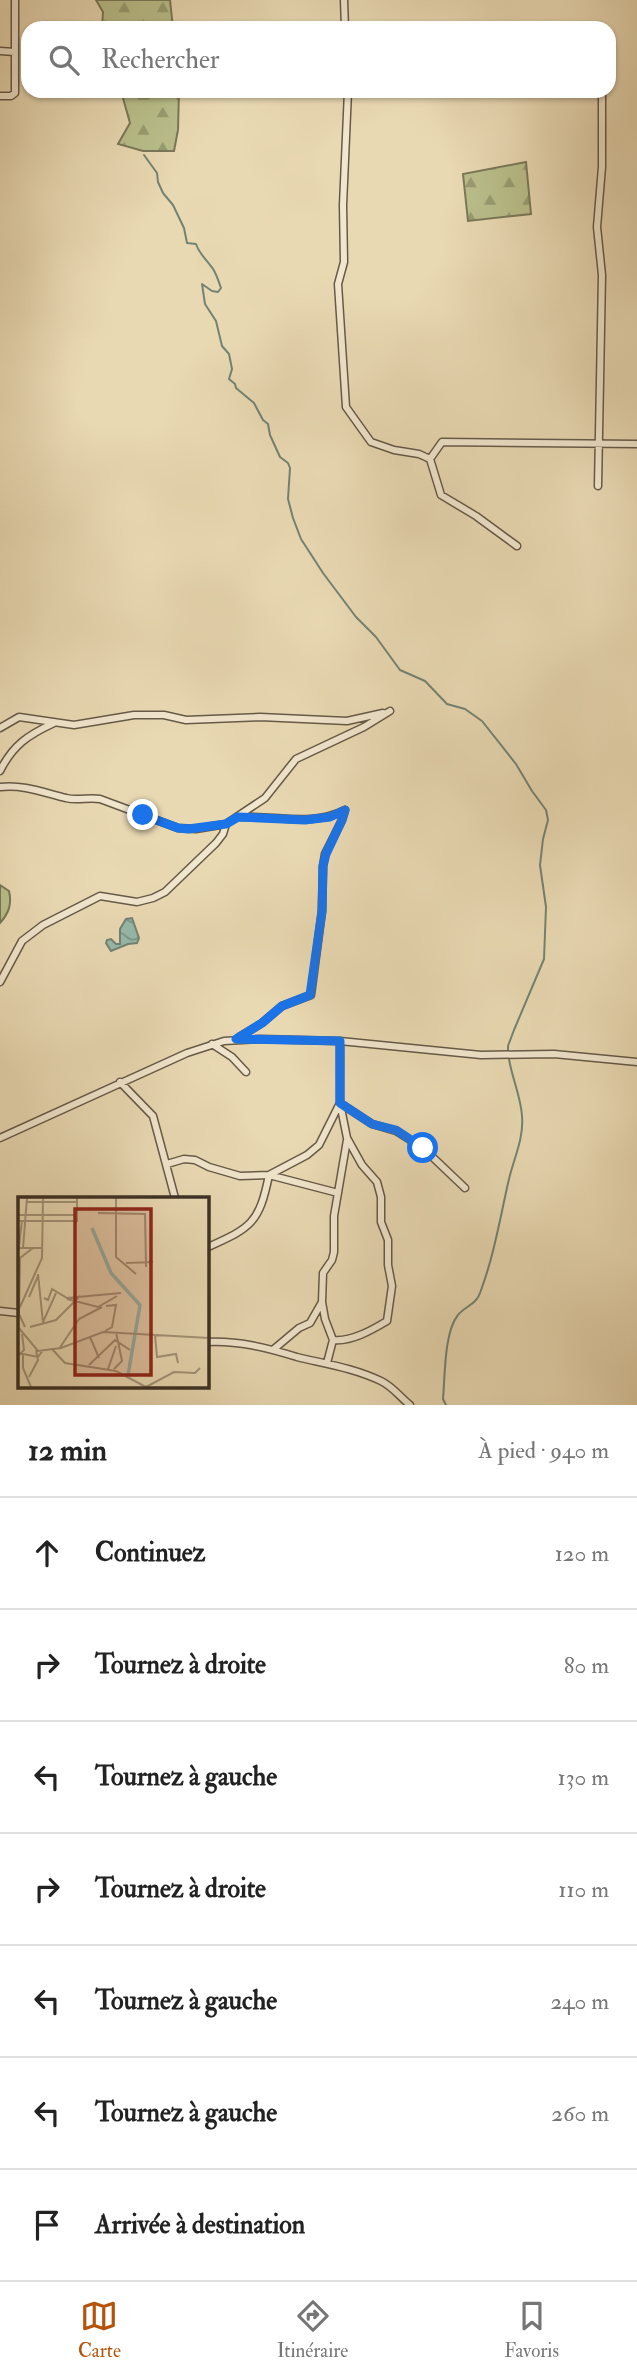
<!DOCTYPE html>
<html lang="fr">
<meta charset="utf-8">
<style>
body{margin:0;font-family:"IM FELL Double Pica",serif;background:#f2f2f2;color:#222}
.stop{position:absolute;width:21px;height:21px;margin:-16px;border:5px solid #1a73e8;border-radius:50%;background:#fff}
.stop.end{background:#1a73e8;border-color:#fff;box-shadow:0 2px 7px #0008}
.list{margin:0;padding:0;list-style:none}
h2{display:flex;justify-content:space-between;align-items:center;height:91px;margin:0;padding:0 28px;font-size:30px}
h2 small{font-size:23px;font-weight:400;color:#767676}
.list li{display:grid;grid-template-columns:46px 1fr auto;gap:21px;align-items:center;box-sizing:border-box;height:112px;padding:0 28px;border-top:2px solid #e0e0e0}
.list b{display:block;font-size:26px;white-space:nowrap}
.list em{font-size:23px;font-style:normal;color:#767676}
.icon{flex:none;width:38px;height:38px;fill:none;stroke:currentColor;stroke-width:2;stroke-linecap:round;stroke-linejoin:round}
.map{position:relative;flex:none;width:637px;height:1405px;overflow:hidden}
.search{position:absolute;background:#fff;box-shadow:0 2px 5px #0004;left:21px;right:21px;top:21px;height:77px;display:flex;align-items:center;gap:18px;box-sizing:border-box;padding:0 24px;border-radius:21px;color:#767676;font-size:26px}
.sheet{height:875px;background:#fff}
nav{display:flex;justify-content:space-around;align-items:center;box-sizing:border-box;height:98px;border-top:2px solid #e0e0e0;background:#fff;font-size:19px;color:#767676}
nav a{display:grid;justify-items:center;gap:4px}
nav .on{color:#b45309}
.map>svg:first-child{display:block}
.forest{fill:url(#forest-firs);stroke:#7a7858;stroke-width:2}
.water{fill:url(#water-waves);stroke:#728375;stroke-width:2}
.lines{fill:none;stroke-linecap:round;stroke-linejoin:round}
.stream{stroke:#728375;stroke-width:2}
.minor-casing{stroke:#665a48;stroke-width:9}
.minor{stroke:#f1e6ce;stroke-width:6}
.route{stroke:#1a73e8;stroke-width:9}
.inset-river{fill:none;stroke:#97baab;stroke-width:3.5}
.inset-road{fill:none;stroke:#a3957a;stroke-width:2}
.view{fill:#8f2418;fill-opacity:0.15;stroke:#8f2418;stroke-width:3.5}
.inset-edge{fill:none;stroke:#3b3025;stroke-width:3.5}
</style>
<div class="map">
<svg width="637" height="1405" viewBox="0 0 637 1405">
<defs>
<pattern id="forest-firs" width="22" height="20" patternUnits="userSpaceOnUse" patternTransform="scale(1.75)"><rect width="22" height="20" fill="#b9bf8b"/><path d="M5 1l3.5 6h-7zM16 11l3.5 6h-7z" fill="#989c71"/></pattern>
<pattern id="water-waves" width="16" height="10" patternUnits="userSpaceOnUse" patternTransform="scale(1.75)"><rect width="16" height="10" fill="#97baab"/><path d="M0 5q4-4 8 0t8 0" fill="none" stroke="#7c988b"/></pattern>
</defs>
<rect width="100%" height="100%" fill="#e9d9b3"/>
<filter id="stains"><feTurbulence type="fractalNoise" baseFrequency=".00286" numOctaves="4"/><feColorMatrix values="0 0 0 0 .2 0 0 0 0 .09 0 0 0 0 .02 0 0 0 .5 -.17"/></filter>
<radialGradient id="worn" r=".72"><stop offset=".6" stop-color="#630" stop-opacity="0"/><stop offset="1" stop-color="#630" stop-opacity=".3"/></radialGradient>
<path class="forest" d="M96,0H170L173,28H102L103,12Z
M123,91H179L178,130L174,151H143L118,144L130,123L123,98Z
M526,162L531,214L468,221L463,174Z
M0,885L9,891C12,904 9,913 0,923Z"/>
<path class="water" d="M132,918L139,938L137,943L128,944L111,951L106,943L107,940L111,939L116,944H120V929L126,919Z"/>
<g class="lines">
<path class="stream" d="M144,155L157,173L158,182L163,193L173,205L184,228L187,243L196,244C199,253 204,257 210,265C216,271 218,280 221,288L218,292L212,291L202,284L205,304L216,321L222,346L229,354L232,369L229,379L235,384L236,388L254,403L263,420L268,424L270,435L280,457L288,463L290,468L288,499L293,518L301,539L323,573L356,617L376,637L400,670L425,681L447,704L465,709L482,721L516,764L532,791L546,810L548,820L543,839L540,865L546,907L544,959L514,1030L508,1046V1053
M446,1405L443,1399C445,1377 444,1332 458,1315C465,1306 476,1305 480,1293C494,1256 500,1218 509,1179C514,1158 524,1138 522,1116C521,1097 512,1078 509,1059"/>
<defs>
<path id="minor" d="M344,0L345,28
M328,28L345,26L361,28
M0,51L15,52
M348,91L343,205L344,262L338,284L346,407L371,442L394,450L419,454L430,459L441,495L476,516L517,546
M0,96H11L15,93V0
M430,459L442,442L637,444
M598,486L602,275L597,227L602,167V91
M0,728L19,717L74,725L134,715H164L186,720L260,717L347,721L383,713
M0,771C13,745 28,735 54,723
M0,787C23,784 45,793 66,798C77,801 89,797 100,799L178,828L196,829L226,824L265,798L296,759L364,727L390,711
M241,817C275,815 312,827 345,810
M0,982L22,941L43,925L100,896L137,902L153,898L165,892L216,843L223,834L226,824
M239,1037L262,1023L282,1006L311,995L322,911L323,866L325,854L342,820L345,810
M212,1044L232,1057L246,1072
M120,1082L153,1116L175,1198
M0,1138L187,1053L224,1041L261,1039L340,1041L481,1055L554,1054L637,1062
M167,1164L184,1159L195,1160L209,1167L240,1176L269,1175L338,1193
M206,1248C250,1228 259,1225 269,1175L307,1155L319,1145L340,1103L372,1124L396,1131L423,1148L465,1188
M322,1302L325,1319L333,1340
M0,1311L19,1313
M206,1342C237,1340 268,1348 297,1357C326,1364 354,1368 381,1381C392,1386 400,1397 410,1405
M274,1349L299,1328L310,1323L322,1302L323,1273L332,1260L334,1252V1216L347,1140
M327,1363L333,1340C351,1342 372,1330 387,1321L392,1286L388,1265V1240L381,1222V1197L377,1182L362,1165L347,1138L340,1103V1041"/>
</defs>
<use href="#minor" class="minor-casing"/>
<use href="#minor" class="minor"/>
</g>
<g class="lines">
<path class="route" d="M143,815L178,828L188,829L226,824L238,817L305,820L330,817L345,810L342,820L326,854L323,866L322,911L310,995L282,1006L262,1023L236,1039L340,1041V1103L372,1124L396,1130L423,1148"/>
</g>
<g transform="translate(18 1197)">
<rect width="191" height="191" fill="#e9d9b3"/>
<path class="inset-river" d="M74,31L93,76L122,108L110,178"/>
<path class="inset-road" d="M98,1V60L118,77M9,5H59M80,16L127,17L128,70M0,18H59M0,24H59V1M0,51H24M5,51L9,1M0,57L4,24M108,66L135,65M20,77L25,126M11,100L20,79M26,101L30,103L34,92L49,101L103,96M49,102L80,110L99,99M2,110L24,61L25,1M25,125L38,96M0,130L20,154L43,151L85,135L191,141M7,130L1,117L2,61L15,51M12,130L38,123L62,99M87,134L94,130L98,108L88,109M137,138L139,160L158,157L160,166M72,140L81,161M34,152L47,166L98,174L128,190L156,175L177,176L182,171M41,152L61,122L84,110M0,156L20,160L25,153M5,157V171L13,190M0,159L6,153L4,137M71,168L97,143L112,153M90,172L98,149M96,172L104,164L98,135M11,180L20,163L18,153"/>
<path class="view" d="M57,12H133V178H57Z"/>
<rect width="191" height="191" class="inset-edge"/>
</g>
<rect width="100%" height="100%" filter="url(#stains)"/>
<rect width="100%" height="100%" fill="url(#worn)"/>
</svg>
<div class="stop" style="left:423px;top:1148px"></div>
<div class="stop end" style="left:143px;top:815px"></div>
<div class="search"><svg class="icon" aria-label="search" viewBox="0 0 24 24"><circle cx="10" cy="10" r="6"/><path d="M15 15l6 6"/></svg>Rechercher</div>
</div>
<section class="sheet">
<h2>12 min<small>À pied · 940 m</small></h2>
<ul class="list">
<li><svg class="icon" aria-label="ahead" viewBox="0 0 24 24"><path d="M12 20V5M6 11l6-6 6 6"/></svg><div><b>Continuez</b></div><em>120 m</em></li>
<li><svg class="icon" aria-label="right" viewBox="0 0 24 24"><path d="M7 20v-9h11M14 6l5 5-5 5"/></svg><div><b>Tournez à droite</b></div><em>80 m</em></li>
<li><svg class="icon" aria-label="left" viewBox="0 0 24 24"><path d="M17 20v-9H6M10 6l-5 5 5 5"/></svg><div><b>Tournez à gauche</b></div><em>130 m</em></li>
<li><svg class="icon" aria-label="right" viewBox="0 0 24 24"><path d="M7 20v-9h11M14 6l5 5-5 5"/></svg><div><b>Tournez à droite</b></div><em>110 m</em></li>
<li><svg class="icon" aria-label="left" viewBox="0 0 24 24"><path d="M17 20v-9H6M10 6l-5 5 5 5"/></svg><div><b>Tournez à gauche</b></div><em>240 m</em></li>
<li><svg class="icon" aria-label="left" viewBox="0 0 24 24"><path d="M17 20v-9H6M10 6l-5 5 5 5"/></svg><div><b>Tournez à gauche</b></div><em>260 m</em></li>
<li><svg class="icon" aria-label="arrive" viewBox="0 0 24 24"><path d="M6 21V4h12l-3 4 3 4H6"/></svg><div><b>Arrivée à destination</b></div></li>
</ul>
</section>
<nav>
<a class="on"><svg class="icon" aria-label="map" viewBox="0 0 24 24"><path d="M3 6l6-2 6 2 6-2v14l-6 2-6-2-6 2zM9 4v14M15 6v14"/></svg>Carte</a>
<a><svg class="icon" aria-label="directions" viewBox="0 0 24 24"><path d="M12 3l9 9-9 9-9-9zM9 14v-3h6M13 9l2 2-2 2"/></svg>Itinéraire</a>
<a><svg class="icon" aria-label="saved" viewBox="0 0 24 24"><path d="M7 4h10v16l-5-4-5 4z"/></svg>Favoris</a>
</nav>
